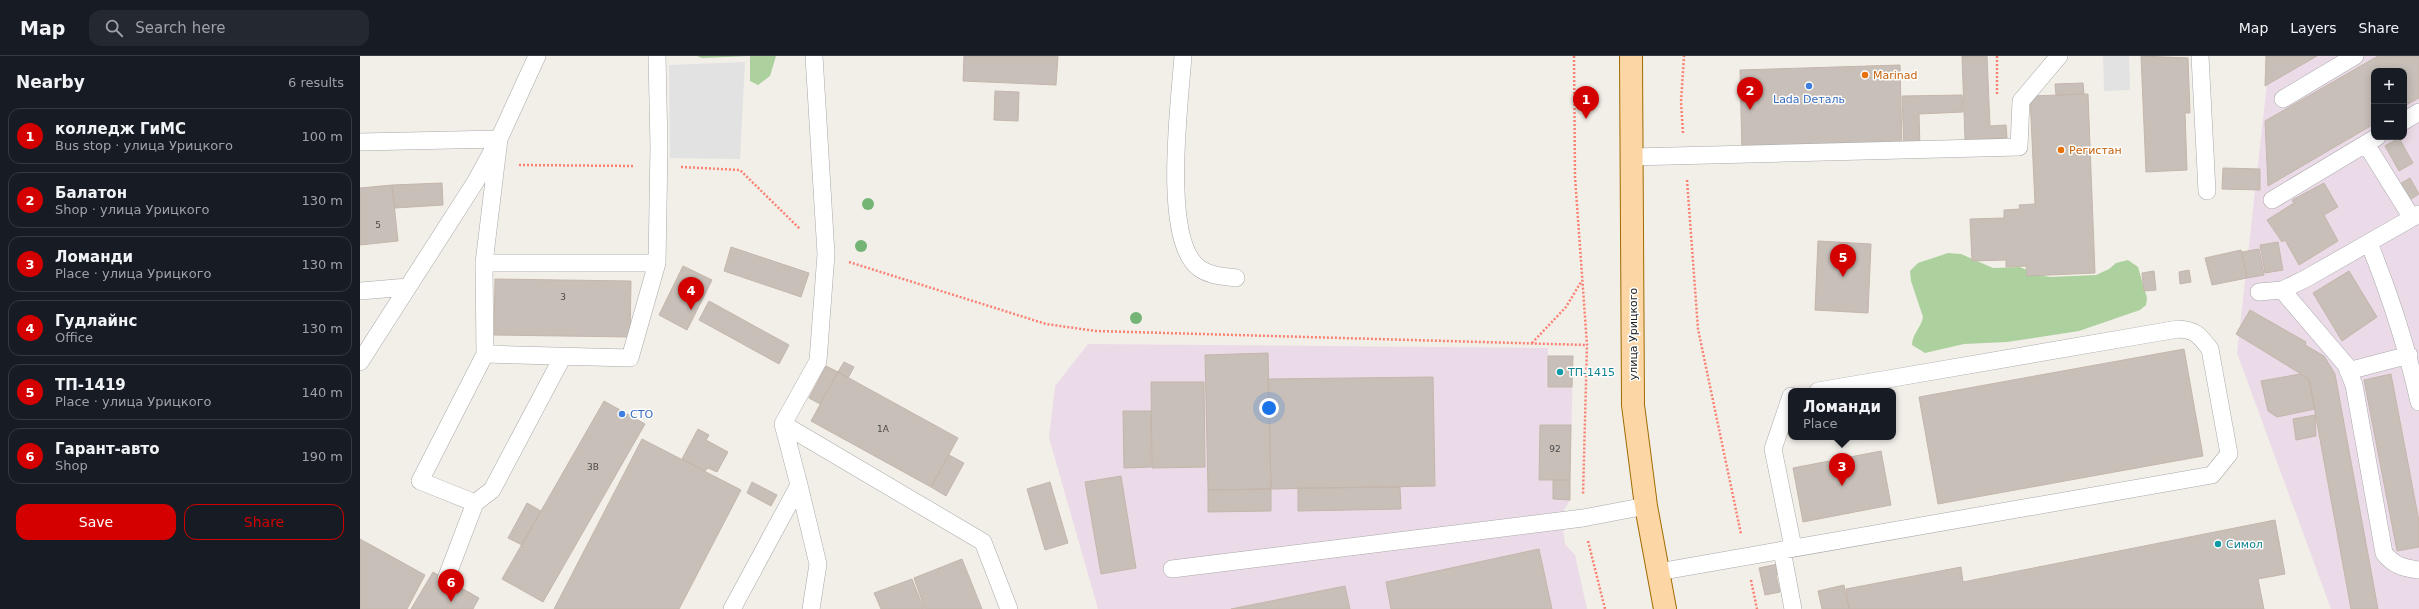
<!DOCTYPE html>
<meta charset="utf-8">
<style>
body{margin:0;font-family:"DejaVu Sans",sans-serif;background:#242831;color:#f1f3f6}
.controls{position:absolute;right:12px;top:12px;display:grid;overflow:hidden;border-radius:8px;box-shadow:0 2px 10px #0003}
.controls button{width:36px;height:36px;display:grid;place-items:center;padding:0;border:0;border-bottom:1px solid #363941;background:#171b24;color:#f1f3f6;font:20px sans-serif}
.you{position:absolute;left:909px;top:352px;width:14px;height:14px;margin:-10px;border:3px solid #fff;border-radius:50%;background:#1a73e8;box-shadow:0 0 0 6px #1a73e833}
.badge{display:grid;place-items:center;width:26px;height:26px;border-radius:50%;background:#d40000;color:#fff;font-size:13px;font-weight:700}
.pin{position:absolute;translate:-50% -33px;filter:drop-shadow(0 1px 2px #0008)}
.pin::after{content:'';position:absolute;top:21px;width:14px;height:12px;background:inherit;clip-path:polygon(0 0,100% 0,50% 100%)}
.popup{position:absolute;left:1428px;top:332px;width:108px;height:52px;box-sizing:border-box;display:grid;place-content:center;border-radius:8px;background:#171b24;filter:drop-shadow(0 1px 3px #0005);font-size:13px;white-space:nowrap;color:#9ea1a6}
.popup b{font-size:15px;color:#f1f3f6}
.popup::after{content:'';position:absolute;left:50%;top:100%;margin-left:-8px;border:8px solid transparent;border-top-color:#171b24}
.list{margin:0;padding:0;list-style:none}
h2{display:flex;justify-content:space-between;align-items:center;height:52px;margin:0;padding:0 16px;font-size:17px}
h2 small{font-size:13px;font-weight:400;color:#9ea1a6}
.list li{display:grid;grid-template-columns:26px 1fr auto;gap:12px;align-items:center;box-sizing:border-box;height:56px;margin:0 8px 8px;padding:0 8px;border:1px solid #363941;border-radius:12px}
.list b{display:block;font-size:15px;white-space:nowrap}
.list p{margin:0;font-size:13px;white-space:nowrap;color:#9ea1a6}
.list em{font-size:13px;font-style:normal;color:#9ea1a6}
.actions{display:flex;gap:8px;padding:12px 16px}
.actions a{flex:1;padding:9px 0;border:1px solid #d40000;border-radius:12px;text-align:center;font-size:14px;color:#d40000}
.actions .main{background:#d40000;color:#fff}
.icon{flex:none;width:22px;height:22px;fill:none;stroke:currentColor;stroke-width:2;stroke-linecap:round;stroke-linejoin:round}
.map{position:relative;flex:none;width:2059px;height:553px;overflow:hidden}
header{display:flex;align-items:center;gap:24px;box-sizing:border-box;height:56px;padding:0 20px;background:#171b24;border-bottom:1px solid #363941}
header strong{font-size:19px}
nav{display:flex;gap:22px;margin-inline-start:auto;font-size:14px}
.search{width:280px;height:36px;background:#242831;display:flex;align-items:center;gap:10px;box-sizing:border-box;padding:0 14px;border-radius:12px;color:#9ea1a6;font-size:15px}
main{display:flex}
aside{flex:1;background:#171b24}
.map>svg:first-child{display:block}
.industrial{fill:#ebdbe8;fill-rule:evenodd}
.forest{fill:#add19e}
.parking{fill:#e2e2e2}
.building{fill:#c7bfb8;stroke:#c4b6ab}
.lines{fill:none;stroke-linecap:round;stroke-linejoin:round}
.service-casing{stroke:#a9a9a9;stroke-width:18}
.primary-casing{stroke:#a06b00;stroke-width:24}
.path{stroke:#fa8072;stroke-width:2.5;stroke-dasharray:2 2;stroke-linecap:butt}
.service{stroke:#fff;stroke-width:17}
.primary{stroke:#fcd6a4;stroke-width:22}
.tree{fill:#74b475}
.food-dot{fill:#e8710a;stroke:#fff;stroke-width:1.5}
.shop-dot{fill:#3f7fe0;stroke:#fff;stroke-width:1.5}
.culture-dot{fill:#0f9aa8;stroke:#fff;stroke-width:1.5}
.labels{text-anchor:middle;stroke-width:3;stroke-linejoin:round;paint-order:stroke}
.number-label{font-size:9px;fill:#4b4948}
.food-label{font-size:11px;fill:#c56008;stroke:#fff;text-anchor:start}
.shop-label{font-size:11px;fill:#366cbe;stroke:#fff}
.street-label{font-size:11px;fill:#222;stroke:#fff}
.culture-label{font-size:11px;fill:#0d838f;stroke:#fff;text-anchor:start}
</style>
<header>
<strong>Map</strong>
<div class="search"><svg class="icon" aria-label="search" viewBox="0 0 24 24"><circle cx="10" cy="10" r="6"/><path d="M15 15l6 6"/></svg>Search here</div>
<nav><a>Map</a><a>Layers</a><a>Share</a></nav>
</header>
<main>
<aside>
<h2>Nearby<small>6 results</small></h2>
<ul class="list">
<li><span class="badge">1</span><div><b>колледж ГиМС</b><p>Bus stop · улица Урицкого</p></div><em>100 m</em></li>
<li><span class="badge">2</span><div><b>Балатон</b><p>Shop · улица Урицкого</p></div><em>130 m</em></li>
<li><span class="badge">3</span><div><b>Ломанди</b><p>Place · улица Урицкого</p></div><em>130 m</em></li>
<li><span class="badge">4</span><div><b>Гудлайнс</b><p>Office</p></div><em>130 m</em></li>
<li><span class="badge">5</span><div><b>ТП-1419</b><p>Place · улица Урицкого</p></div><em>140 m</em></li>
<li><span class="badge">6</span><div><b>Гарант-авто</b><p>Shop</p></div><em>190 m</em></li>
</ul>
<div class="actions"><a class="main">Save</a><a>Share</a></div>
</aside>
<div class="map">
<svg width="2059" height="553" viewBox="0 0 2059 553">
<rect width="100%" height="100%" fill="#f2efe9"/>
<path class="industrial" d="M1910,0H2059V553H1971L1877,297ZM2014,15H2044V81H2014Z
M728,288L1188,292V300H1213L1210,444L1202,458V465L1205,488L1215,499L1227,553H738L689,382L695,330Z"/>
<path class="forest" d="M337,0H416L410,20L398,29L390,25V0L342,2Z
M1588,197L1601,198L1633,212L1660,211L1678,219L1690,221L1736,219L1749,213L1756,207L1768,204L1778,211L1787,242L1786,249L1780,254L1719,275L1647,286L1604,288L1565,297L1552,289C1552,278 1561,272 1563,261L1551,225L1550,215L1558,207Z"/>
<path class="parking" d="M1743,0H1769L1770,34L1744,35Z
M385,6L380,103L310,102L309,9Z"/>
<path class="building" d="M604,0H698L696,29L603,25Z
M1602,0H1627L1630,70L1646,69L1647,82L1605,84Z
M1781,0L1828,2L1830,57H1825L1827,114L1786,116Z
M1906,0H1957L1905,30Z
M2018,0H2059V42L2044,50V15H2014V68L1908,130L1905,65Z
M1540,9L1542,92L1382,97L1380,14Z
M1723,27L1724,38L1696,39L1695,28Z
M635,35L659,36L658,65L634,64Z
M1728,38L1735,217L1667,220L1666,210L1646,211V204L1612,205L1610,163L1644,162V154L1660,153L1659,149L1675,148L1670,40Z
M1602,39L1603,56L1559,58L1560,92H1544L1542,40Z
M2039,82L2053,107L2039,115L2025,90Z
M1863,112L1900,113V134L1862,133Z
M2050,122L2059,138L2048,145L2038,129Z
M82,127L83,149L35,152L32,129Z
M1964,127L1978,151L1964,159L1978,185L1939,209L1925,184L1922,186L1907,164L1934,147L1932,144Z
M32,129L38,185L0,189V132Z
M1458,185L1511,188L1508,257L1455,254Z
M1918,186L1923,214L1905,217L1900,189Z
M371,191L449,217L441,241L364,215Z
M1899,193L1904,219L1887,222L1882,196Z
M1881,194L1887,222L1852,229L1845,202Z
M323,210L352,224L327,274L299,259Z
M1829,214L1831,226L1820,228L1819,216Z
M1794,215L1796,234L1784,235L1782,217Z
M1989,215L2017,261L1982,285L1953,237Z
M135,223L271,225L270,281L134,279Z
M349,245L429,289L419,308L339,264Z
M1890,254L1946,286L1945,289L1964,300L1975,318L2018,553H1991L1949,323L1876,278Z
M1824,293L1843,400L1578,448L1559,341Z
M908,297L911,433L848,434L845,299Z
M1188,300H1213L1212,331H1188Z
M484,306L494,311L488,322L478,316Z
M466,310L478,316L460,348L449,342Z
M478,316L598,382L571,431L451,365Z
M1940,318L1949,324L1955,353L1917,361L1908,355L1901,325Z
M2031,318L2059,465V491L2037,495L2004,324Z
M1073,321L1075,430L911,433L908,323Z
M791,326H844L845,411L792,412Z
M244,345L285,368L183,546L142,523Z
M763,355H791V411L764,412Z
M1955,359L1956,380L1936,384L1933,363Z
M1180,369H1211L1210,424H1179Z
M338,373L349,379L346,384L368,396L357,416L348,412L345,415L322,403Z
M282,383L381,434L319,553H194Z
M1521,395L1531,449L1443,466L1433,412Z
M589,399L604,407L586,440L571,431Z
M761,420L776,512L741,518L725,426Z
M1193,424H1210V444L1193,443Z
M392,426L417,439L411,450L387,437Z
M690,426L708,487L685,494L667,433Z
M1040,431L1041,453L938,455V432Z
M911,433V455L848,456V434Z
M167,447L181,455L162,489L148,482Z
M1915,464L1925,518L1898,523L1904,553H1489L1486,533L1601,511L1603,526Z
M0,483L65,519L47,553H0Z
M1179,493L1192,553H1031L1026,526Z
M602,503L622,553H565L554,522Z
M1418,508L1421,517L1416,519L1420,536L1405,539L1399,512Z
M73,516L119,542L113,553H51Z
M552,523L564,553H521L514,537Z
M1484,529L1489,553H1462L1458,535Z
M985,530L990,553H871Z"/>
<g class="lines">
<defs>
<path id="service" d="M454,0L466,198L458,305L423,368L623,486L649,553
M823,0C820,44 801,184 839,212C850,220 863,220 876,222
M1840,0L1847,135
M1923,43L1995,0
M2044,65L2059,56
M139,83L124,207L125,298L270,302L297,207L299,91L297,0
M0,86L139,83L177,0
M2006,88L2052,162
M1272,101L1659,91L1661,45L1699,0
M1912,144L2017,81
M2009,187C2030,239 2047,291 2059,346
M124,207H297
M1922,234L1986,309L1994,329L2024,497C2034,510 2044,512 2059,514
M0,235L48,231
M1899,236L1922,234L1945,223L2059,158
M125,298L60,425L115,447L132,434L203,300
M0,306L116,125L135,90
M1988,315L2049,299
M1431,340L1413,393L1433,491
M439,429L458,508L451,553
M1422,494L1433,553
M812,513L1223,462L1286,450
M1298,516L1852,419L1869,398L1850,293C1839,279 1836,274 1818,273L1458,335
M86,523L115,447
M372,553L439,429L423,368"/>
<path id="primary" d="M1271,0L1273,349L1286,450L1305,553"/>
</defs>
<use href="#service" class="service-casing"/>
<use href="#primary" class="primary-casing"/>
<path class="path" d="M1214,0L1215,121L1227,289L1223,439
M1637,0V39
M1323,77L1321,46L1324,0
M159,109L274,110
M321,111L380,114L440,173
M1327,124L1338,273L1381,478
M489,206L686,268L736,275L1227,289
M1172,287L1206,251L1221,226
M1228,485L1245,553
M1391,524L1397,553"/>
<use href="#service" class="service"/>
<use href="#primary" class="primary"/>
</g>
<g class="tree">
<circle cx="508" cy="148" r="6"/>
<circle cx="501" cy="190" r="6"/>
<circle cx="776" cy="262" r="6"/>
</g>
<g class="food-dot">
<circle cx="1505" cy="19" r="4"/>
<circle cx="1701" cy="94" r="4"/>
</g>
<g class="shop-dot">
<circle cx="1449" cy="30" r="4"/>
<circle cx="262" cy="358" r="4"/>
</g>
<g class="culture-dot">
<circle cx="1200" cy="316" r="4"/>
<circle cx="1858" cy="488" r="4"/>
</g>
<g class="labels">
<g class="number-label">
<text x="18" y="172">5</text>
<text x="203" y="244">3</text>
<text x="523" y="376">1А</text>
<text x="1195" y="396">92</text>
<text x="233" y="414">3В</text>
</g>
<g class="food-label">
<text x="1513" y="23">Marinad</text>
<text x="1709" y="98">Регистан</text>
</g>
<g class="shop-label">
<text x="1449" y="47">Lada Dеталь</text>
<text x="270" y="362" text-anchor="start">СТО</text>
</g>
<g class="street-label">
<text transform="translate(1273 278) rotate(-90)" y="4">улица Урицкого</text>
</g>
<g class="culture-label">
<text x="1208" y="320">ТП-1415</text>
<text x="1866" y="492">Симол</text>
</g>
</g>
</svg>
<div class="controls">
<button>+</button>
<button>−</button>
</div>
<div class="you"></div>
<div class="pin badge" style="left:1226px;top:63px">1</div>
<div class="pin badge" style="left:1390px;top:54px">2</div>
<div class="pin badge" style="left:1482px;top:430px">3</div>
<div class="popup"><b>Ломанди</b>Place</div>
<div class="pin badge" style="left:331px;top:254px">4</div>
<div class="pin badge" style="left:1483px;top:221px">5</div>
<div class="pin badge" style="left:91px;top:546px">6</div>
</div>
</main>
